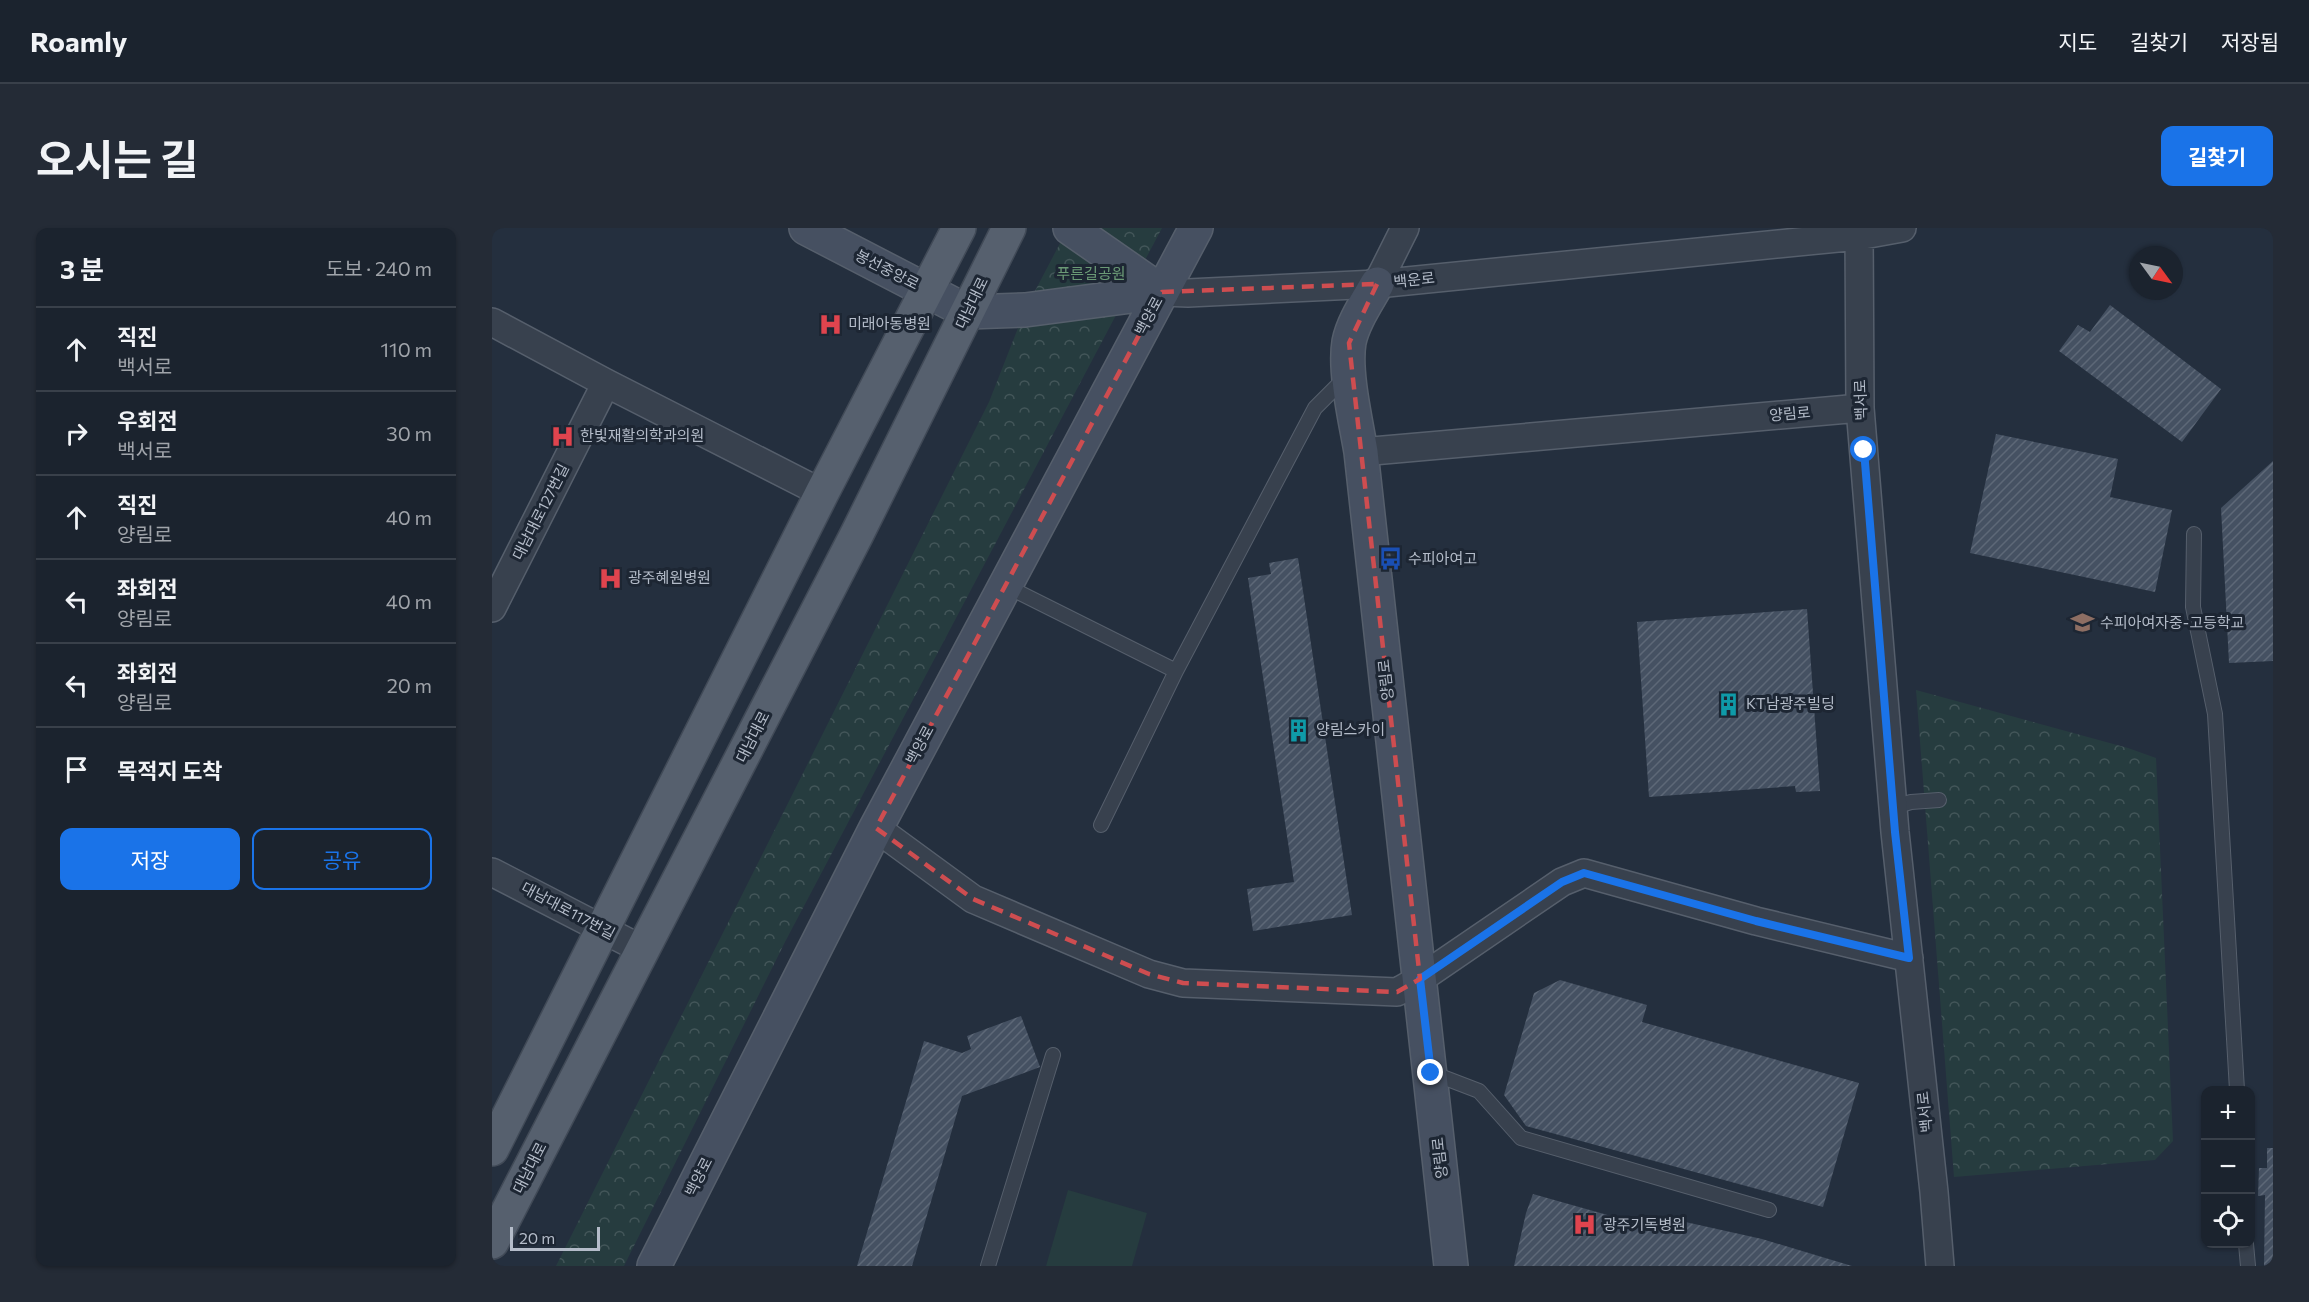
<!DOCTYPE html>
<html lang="ko">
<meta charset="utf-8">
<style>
body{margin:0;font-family:Commissioner,"Noto Sans KR",sans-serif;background:#242b36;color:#f1f3f6}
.controls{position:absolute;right:18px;bottom:18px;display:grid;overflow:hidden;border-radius:12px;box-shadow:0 2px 4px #0004}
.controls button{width:54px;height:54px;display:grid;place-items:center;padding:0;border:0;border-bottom:2px solid #39404a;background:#1b232e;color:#f1f3f6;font:30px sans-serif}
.compass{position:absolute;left:1637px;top:18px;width:54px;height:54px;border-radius:50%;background:#1b232e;box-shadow:0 2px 4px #0004;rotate:123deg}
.scale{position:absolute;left:18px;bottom:15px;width:90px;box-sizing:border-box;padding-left:6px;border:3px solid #b4bcc9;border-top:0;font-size:16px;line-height:21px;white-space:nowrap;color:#b4bcc9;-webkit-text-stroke:4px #1d2633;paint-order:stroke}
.stop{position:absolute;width:18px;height:18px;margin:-14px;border:4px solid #1a73e8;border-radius:50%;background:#fff}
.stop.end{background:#1a73e8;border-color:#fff;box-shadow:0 2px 6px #0008}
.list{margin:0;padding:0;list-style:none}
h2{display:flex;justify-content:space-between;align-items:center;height:78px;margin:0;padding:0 24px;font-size:26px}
h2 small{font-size:20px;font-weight:400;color:#a0a4aa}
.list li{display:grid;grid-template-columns:39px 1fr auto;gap:18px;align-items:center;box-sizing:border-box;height:84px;padding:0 24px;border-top:2px solid #39404a}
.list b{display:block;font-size:22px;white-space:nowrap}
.list p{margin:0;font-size:20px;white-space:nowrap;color:#a0a4aa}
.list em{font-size:20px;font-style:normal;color:#a0a4aa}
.actions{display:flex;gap:12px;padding:18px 24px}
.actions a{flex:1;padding:14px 0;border:2px solid #1a73e8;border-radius:12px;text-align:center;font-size:21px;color:#1a73e8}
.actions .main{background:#1a73e8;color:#fff}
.icon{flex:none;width:33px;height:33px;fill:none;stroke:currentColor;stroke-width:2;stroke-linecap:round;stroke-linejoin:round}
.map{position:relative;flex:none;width:1781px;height:1038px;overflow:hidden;border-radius:12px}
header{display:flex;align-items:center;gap:36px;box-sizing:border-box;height:84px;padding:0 30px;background:#1b232e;border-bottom:2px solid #39404a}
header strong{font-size:28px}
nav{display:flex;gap:33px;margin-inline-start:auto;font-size:21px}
.intro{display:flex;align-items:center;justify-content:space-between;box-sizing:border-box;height:144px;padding:0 36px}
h1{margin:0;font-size:42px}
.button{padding:15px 27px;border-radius:12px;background:#1a73e8;color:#fff;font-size:21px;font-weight:700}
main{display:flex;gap:36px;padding:0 36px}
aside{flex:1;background:#1b232e;border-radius:12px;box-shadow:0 2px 4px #0004}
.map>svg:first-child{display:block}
.park{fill:url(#park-crowns)}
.pitch{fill:#263c3f}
.building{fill:url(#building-hatch)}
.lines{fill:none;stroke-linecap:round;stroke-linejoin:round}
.lane-casing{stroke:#565f6c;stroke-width:16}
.street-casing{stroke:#565f6c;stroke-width:30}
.secondary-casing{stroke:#565f6c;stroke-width:36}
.primary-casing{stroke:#414a57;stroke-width:36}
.lane{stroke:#38414e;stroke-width:14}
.street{stroke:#38414e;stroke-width:27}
.secondary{stroke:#465061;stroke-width:33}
.primary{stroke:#56606e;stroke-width:33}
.route{stroke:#1a73e8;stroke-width:8}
.marked{fill:none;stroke:#ce4d50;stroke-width:4.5;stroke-dasharray:12 8;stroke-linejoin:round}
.labels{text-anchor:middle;stroke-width:6;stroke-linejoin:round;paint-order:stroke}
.street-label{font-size:15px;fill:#b4bcc9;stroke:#1d2633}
.park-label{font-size:15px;fill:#6b9a76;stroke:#1d2633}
.poi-label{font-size:15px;fill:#b4bcc9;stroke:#1d2633;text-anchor:start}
</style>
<header>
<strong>Roamly</strong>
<nav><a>지도</a><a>길찾기</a><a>저장됨</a></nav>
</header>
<div class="intro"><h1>오시는 길</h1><a class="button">길찾기</a></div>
<main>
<aside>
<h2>3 분<small>도보 · 240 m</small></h2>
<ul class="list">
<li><svg class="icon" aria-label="ahead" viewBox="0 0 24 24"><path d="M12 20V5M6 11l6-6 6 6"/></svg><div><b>직진</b><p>백서로</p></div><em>110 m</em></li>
<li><svg class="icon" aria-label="right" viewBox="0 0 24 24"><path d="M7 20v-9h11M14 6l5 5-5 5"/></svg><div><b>우회전</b><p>백서로</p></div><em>30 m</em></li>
<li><svg class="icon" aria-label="ahead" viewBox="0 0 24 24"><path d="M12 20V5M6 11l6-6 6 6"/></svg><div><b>직진</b><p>양림로</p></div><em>40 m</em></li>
<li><svg class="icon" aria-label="left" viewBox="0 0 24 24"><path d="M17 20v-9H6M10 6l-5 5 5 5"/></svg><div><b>좌회전</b><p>양림로</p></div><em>40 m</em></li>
<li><svg class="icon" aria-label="left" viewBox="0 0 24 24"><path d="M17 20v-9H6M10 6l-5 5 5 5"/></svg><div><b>좌회전</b><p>양림로</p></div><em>20 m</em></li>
<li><svg class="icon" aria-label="arrive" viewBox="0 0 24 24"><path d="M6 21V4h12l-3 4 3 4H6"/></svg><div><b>목적지 도착</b></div></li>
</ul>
<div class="actions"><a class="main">저장</a><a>공유</a></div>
</aside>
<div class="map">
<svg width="1781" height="1038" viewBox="0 0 1781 1038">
<defs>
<pattern id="park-crowns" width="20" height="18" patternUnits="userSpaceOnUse" patternTransform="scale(1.5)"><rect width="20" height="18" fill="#263c3f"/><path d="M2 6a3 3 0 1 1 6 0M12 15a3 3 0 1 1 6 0" fill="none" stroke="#435659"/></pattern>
<pattern id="building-hatch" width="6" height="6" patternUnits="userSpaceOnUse" patternTransform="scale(1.5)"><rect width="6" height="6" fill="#455162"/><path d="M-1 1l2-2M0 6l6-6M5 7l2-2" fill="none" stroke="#5d6877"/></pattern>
</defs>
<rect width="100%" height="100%" fill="#242f3e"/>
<path class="park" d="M576,0H670L293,714L132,1038H64L497,174L533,82Z
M1424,462L1636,520L1664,530L1681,913L1663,932L1462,949Z"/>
<path class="pitch" d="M576,962L655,985L640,1038H554Z"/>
<path class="building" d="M1618,77L1729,161L1690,214L1567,123L1586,97L1598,104Z
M1504,206L1626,231L1618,269L1680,282L1663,364L1478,325Z
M1781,233V433L1737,435L1729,280Z
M806,330L860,687L761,703L755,661L802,654L756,350L779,346L777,335Z
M1315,381L1328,563L1304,564L1303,558L1157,569L1145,394Z
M1068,752L1155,777L1150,794L1367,855L1331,979L1034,898L1012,867L1042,765Z
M529,788L548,839L470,868L420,1038H365L432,813L470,825L479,821L475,808Z
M1775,920H1781V1038H1772L1773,967L1766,968L1767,940H1775Z
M1041,966L1183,1006L1189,993L1270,1011L1360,1038H1022L1034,985Z"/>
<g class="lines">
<defs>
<path id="lane" d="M1702,306L1701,379L1723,486L1745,862
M514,358L684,443
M1402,579L1419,574L1447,572
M609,597L684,443L823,180L855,148
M940,845L987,863L1029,910L1277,982
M1754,1016L1756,1038
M496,1038L561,827"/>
<path id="street" d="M1367,0L1368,180L1403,604L1442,964L1448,1038
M885,56L913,0
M670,64L696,65L885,56L1366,8L1410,0
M0,94L114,155L330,265
M869,224L1368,180
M0,380L114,155
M384,600L481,671L657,746L691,755L905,764L928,751L1070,654L1092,645L1264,693L1417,730
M0,644L151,722"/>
<path id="secondary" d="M314,0L476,84L533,82L670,64
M578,0L670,64
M885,56C875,74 861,94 857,114C852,144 864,194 869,224L959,1038
M162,1038L384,600L704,0"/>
<path id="primary" d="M0,921L330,265L467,0
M0,1014L365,306L517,0"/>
</defs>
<use href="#lane" class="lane-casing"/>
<use href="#street" class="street-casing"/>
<use href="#secondary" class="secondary-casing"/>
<use href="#primary" class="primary-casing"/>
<use href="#lane" class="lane"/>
<use href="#street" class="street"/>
<use href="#secondary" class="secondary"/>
<use href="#primary" class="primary"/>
</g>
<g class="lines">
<path class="route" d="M939,845L928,751L1070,654L1092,645L1264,693L1417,730L1403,604L1372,222"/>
</g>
<path class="marked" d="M885,56L857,115L928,751L905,764L691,755L657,746L481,671L384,600L670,64Z"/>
<defs>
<symbol id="hospital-bare" viewBox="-9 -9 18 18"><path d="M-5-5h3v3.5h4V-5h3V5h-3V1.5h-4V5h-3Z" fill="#e0444e" stroke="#1d2633" stroke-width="2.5" paint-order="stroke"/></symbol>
<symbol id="bus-bare" viewBox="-9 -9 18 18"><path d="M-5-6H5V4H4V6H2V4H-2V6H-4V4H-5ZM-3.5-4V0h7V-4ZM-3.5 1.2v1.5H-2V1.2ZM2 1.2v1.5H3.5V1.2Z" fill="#1a4fb4" stroke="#1d2633" stroke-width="2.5" paint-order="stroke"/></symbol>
<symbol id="school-bare" viewBox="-9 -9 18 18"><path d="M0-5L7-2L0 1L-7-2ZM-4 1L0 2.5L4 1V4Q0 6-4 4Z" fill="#8d6e63" stroke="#1d2633" stroke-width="2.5" paint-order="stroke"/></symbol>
<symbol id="building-bare" viewBox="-9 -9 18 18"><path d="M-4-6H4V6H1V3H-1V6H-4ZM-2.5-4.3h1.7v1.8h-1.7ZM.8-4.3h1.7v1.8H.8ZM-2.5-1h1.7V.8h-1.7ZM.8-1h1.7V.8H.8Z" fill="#0f9aa8" stroke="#1d2633" stroke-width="2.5" paint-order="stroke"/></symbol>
</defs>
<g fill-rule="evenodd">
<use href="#hospital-bare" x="322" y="80" width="33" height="33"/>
<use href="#hospital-bare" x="54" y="192" width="33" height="33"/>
<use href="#bus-bare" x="882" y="314" width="33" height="33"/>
<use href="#hospital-bare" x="102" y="334" width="33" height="33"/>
<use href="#school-bare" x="1574" y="378" width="33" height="33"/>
<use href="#building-bare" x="1220" y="460" width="33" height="33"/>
<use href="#building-bare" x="790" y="486" width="33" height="33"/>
<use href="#hospital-bare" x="1076" y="980" width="33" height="33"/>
</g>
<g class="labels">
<g class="street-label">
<text transform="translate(395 42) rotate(27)" y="5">봉선중앙로</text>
<text transform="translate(922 52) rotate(-6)" y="5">백운로</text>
<text transform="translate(480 75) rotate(-64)" y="5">대남대로</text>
<text transform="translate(657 88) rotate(-62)" y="5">백양로</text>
<text transform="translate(1369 172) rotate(-92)" y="5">백서로</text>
<text transform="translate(1298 186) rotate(-5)" y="5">양림로</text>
<text transform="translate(49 284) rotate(-63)" y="5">대남대로127번길</text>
<text transform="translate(894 452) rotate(-96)" y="5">양림로</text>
<text transform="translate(261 509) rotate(-63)" y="5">대남대로</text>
<text transform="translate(428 517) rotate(-62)" y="5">백양로</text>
<text transform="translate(76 683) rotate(28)" y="5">대남대로117번길</text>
<text transform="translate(1433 884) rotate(-96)" y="5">백서로</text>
<text transform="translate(948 930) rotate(-96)" y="5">양림로</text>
<text transform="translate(38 940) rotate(-63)" y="5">대남대로</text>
<text transform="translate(207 949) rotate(-63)" y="5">백양로</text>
</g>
<g class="park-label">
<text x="599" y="51">푸른길공원</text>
</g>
<g class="poi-label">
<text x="356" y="101">미래아동병원</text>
<text x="88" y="213">한빛재활의학과의원</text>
<text x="916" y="336">수피아여고</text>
<text x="136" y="355">광주혜원병원</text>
<text x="1608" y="400">수피아여자중-고등학교</text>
<text x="1254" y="481">KT남광주빌딩</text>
<text x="824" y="507">양림스카이</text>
<text x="1111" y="1002">광주기독병원</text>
</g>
</g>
</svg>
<div class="controls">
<button>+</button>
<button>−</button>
<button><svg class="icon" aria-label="locate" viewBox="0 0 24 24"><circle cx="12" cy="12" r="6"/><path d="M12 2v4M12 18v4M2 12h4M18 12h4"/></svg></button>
</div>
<svg class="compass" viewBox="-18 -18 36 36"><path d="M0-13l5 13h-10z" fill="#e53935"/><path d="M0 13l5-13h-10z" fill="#a0a4aa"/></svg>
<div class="scale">20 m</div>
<div class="stop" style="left:1372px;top:222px"></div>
<div class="stop end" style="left:939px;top:845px"></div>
</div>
</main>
